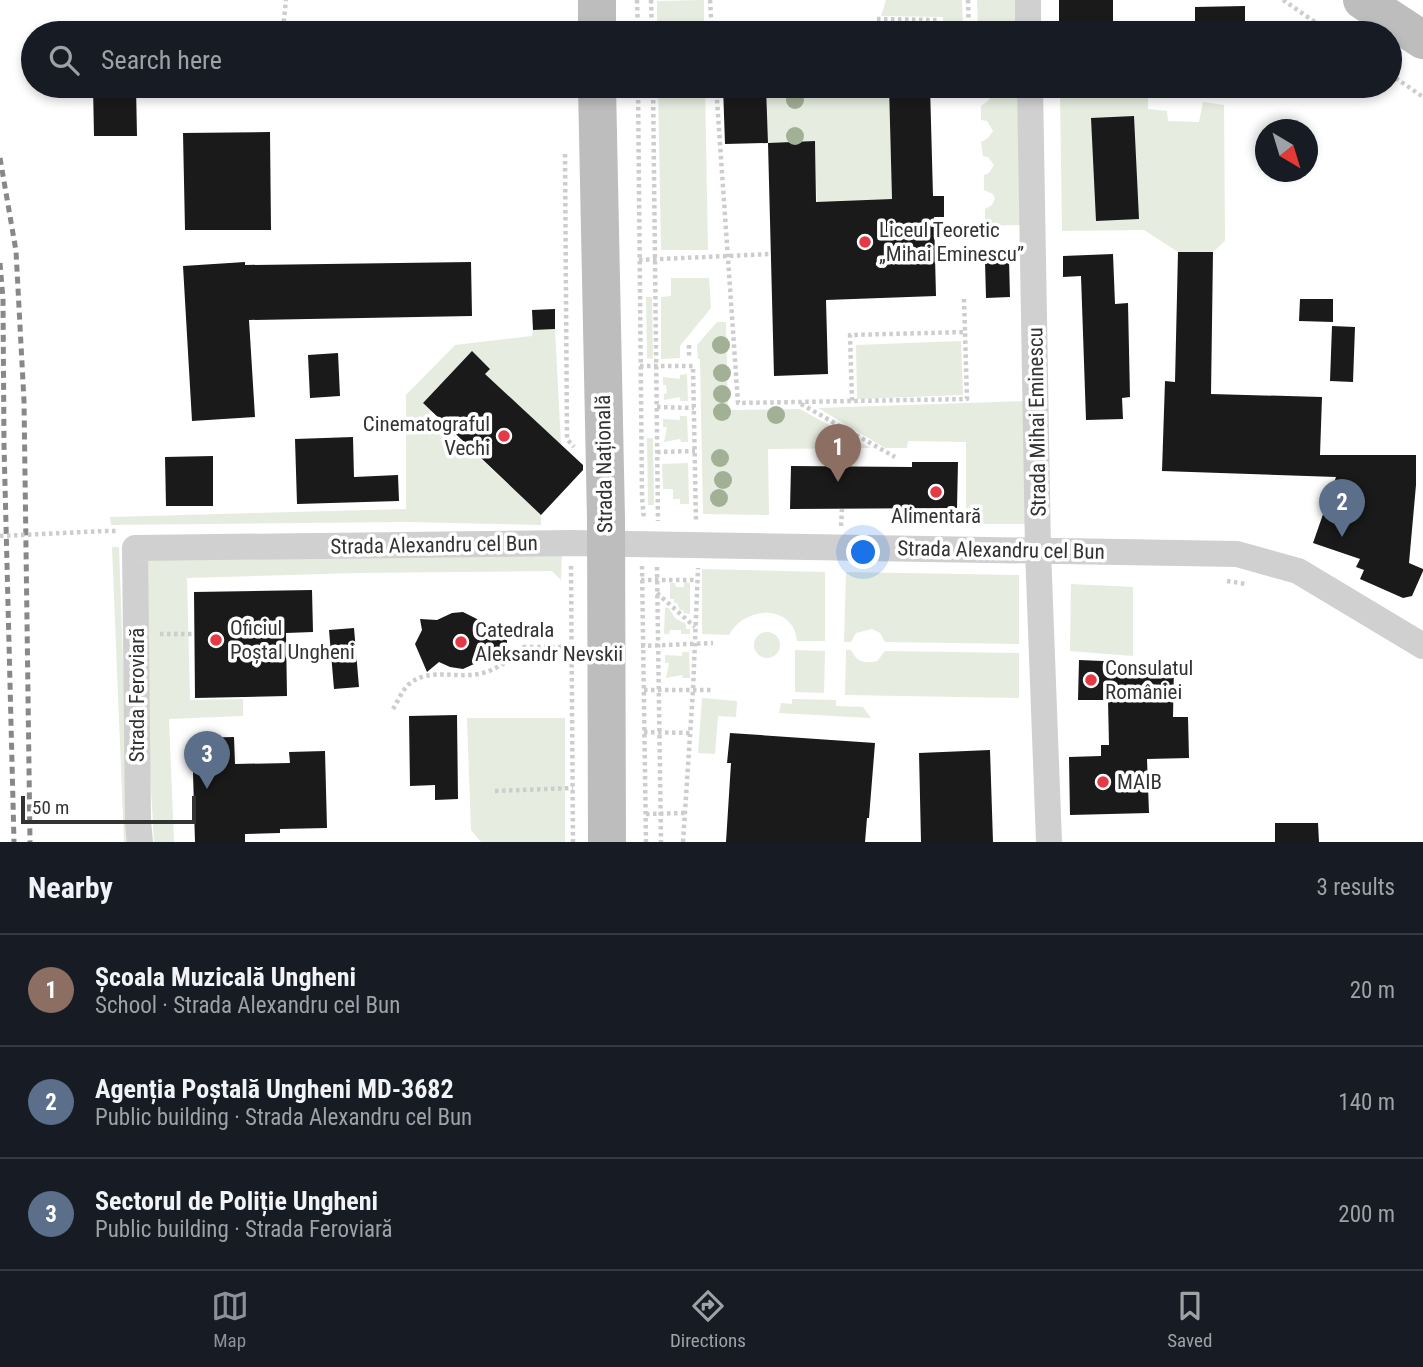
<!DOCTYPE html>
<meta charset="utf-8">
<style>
body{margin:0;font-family:"Roboto Condensed",sans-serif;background:#242831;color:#f1f3f6}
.compass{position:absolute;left:1255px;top:119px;width:63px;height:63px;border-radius:50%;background:#171b24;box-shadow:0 4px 10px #0003;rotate:142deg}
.scale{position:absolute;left:21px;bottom:18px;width:175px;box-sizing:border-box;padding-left:7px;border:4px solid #333;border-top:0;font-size:19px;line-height:24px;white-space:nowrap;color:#333;-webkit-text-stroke:5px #fff;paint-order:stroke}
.you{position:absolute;left:864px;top:553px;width:24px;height:24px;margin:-18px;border:5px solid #fff;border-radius:50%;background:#1a73e8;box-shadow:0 0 0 10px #1a73e833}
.badge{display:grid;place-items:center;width:46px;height:46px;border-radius:50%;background:#8c9099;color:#fff;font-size:23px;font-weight:700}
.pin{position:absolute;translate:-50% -58px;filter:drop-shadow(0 2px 4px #0008)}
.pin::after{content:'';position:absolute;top:37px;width:24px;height:21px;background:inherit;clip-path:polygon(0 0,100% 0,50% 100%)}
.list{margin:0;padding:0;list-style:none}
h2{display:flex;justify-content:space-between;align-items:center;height:91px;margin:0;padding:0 28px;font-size:30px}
h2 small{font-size:23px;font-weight:400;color:#9ea1a6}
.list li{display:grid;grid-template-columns:46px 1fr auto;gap:21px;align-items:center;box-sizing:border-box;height:112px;padding:0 28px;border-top:2px solid #363941}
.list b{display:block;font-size:26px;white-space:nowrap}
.list p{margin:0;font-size:23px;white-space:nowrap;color:#9ea1a6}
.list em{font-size:23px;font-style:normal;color:#9ea1a6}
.icon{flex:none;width:38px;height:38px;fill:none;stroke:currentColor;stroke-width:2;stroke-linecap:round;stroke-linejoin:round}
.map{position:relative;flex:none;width:1423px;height:842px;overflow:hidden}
.search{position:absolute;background:#171b24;box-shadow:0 4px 10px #0003;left:21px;right:21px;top:21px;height:77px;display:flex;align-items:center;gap:18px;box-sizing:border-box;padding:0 24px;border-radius:38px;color:#9ea1a6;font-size:26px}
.sheet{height:427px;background:#171b24}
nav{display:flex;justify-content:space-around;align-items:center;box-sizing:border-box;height:98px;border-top:2px solid #363941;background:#171b24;font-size:19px;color:#9ea1a6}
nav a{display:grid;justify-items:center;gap:4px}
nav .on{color:#8c9099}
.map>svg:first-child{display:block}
.green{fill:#e6ecdf}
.building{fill:#1a1a1a}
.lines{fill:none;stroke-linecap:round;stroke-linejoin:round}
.path{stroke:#cdcdcd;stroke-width:4.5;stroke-dasharray:3.5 3.5;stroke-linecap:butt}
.street{stroke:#d0d0d0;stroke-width:26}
.secondary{stroke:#bdbdbd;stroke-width:38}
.rail{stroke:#888;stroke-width:5;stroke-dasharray:7 5;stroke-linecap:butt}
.path-bridge{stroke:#cdcdcd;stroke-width:4.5;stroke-dasharray:3.5 3.5;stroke-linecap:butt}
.tree{fill:#a2b095}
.poi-dot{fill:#e63946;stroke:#fff;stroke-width:2.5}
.labels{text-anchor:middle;stroke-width:7;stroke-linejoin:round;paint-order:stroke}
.poi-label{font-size:21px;fill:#333;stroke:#fff;text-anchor:start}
.street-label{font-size:21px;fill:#333;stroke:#fff}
</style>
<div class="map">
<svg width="1423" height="842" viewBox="0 0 1423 842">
<rect width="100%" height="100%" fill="#fff"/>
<path class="green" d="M704,0V33H657V1Z
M886,0H962L963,33H944L943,17L881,16Z
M977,0H1019L1020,33H978Z
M658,86H705L708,250H661Z
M766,86H889L892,199L841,201L843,240L818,241L815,142L768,143Z
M985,86H1020L1022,225L985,226V209L992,205L995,199L993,194L984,190V175L989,173L994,165L988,157L983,156L981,142L988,138L993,131L987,121L981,120V106L989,100L990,93Z
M1060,92L1148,97V109L1167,111L1168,121L1199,122L1203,102L1224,105L1225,241L1213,252H1178L1144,230L1062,231Z
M671,278H709L711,308L680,346V358L661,359V297L671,296Z
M646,297H652L653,359L647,358Z
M717,322H726L728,410L800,409L871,448L768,449L769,515L703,514L700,359H698L697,345Z
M555,329L561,445L485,374L490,368L481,360L476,365L466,357L423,403L431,411L426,417L437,427L441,422L541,515V525L406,522L111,525L110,517L406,509V395L455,345L532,336L533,330Z
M961,341L963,395L857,399L856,345Z
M687,374L688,401H680V397L664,400V394L667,393L666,385H663V377L680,379V375Z
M1028,401L1029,524H954V515H966V442L908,441L907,448H885L818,408Z
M680,416H687L688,442H681L680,439L664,442L667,427H663V419L680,420Z
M647,438H653L654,505H648Z
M688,463L689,504H680V499H673V489H663L662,464Z
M112,547H119L129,832L133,842H124Z
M562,552L561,580L552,571L357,573L187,578L190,700L243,699V716L169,719L174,842H154L148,736L146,559Z
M702,569L825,572V641H797C794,604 744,605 729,635L702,634Z
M846,572L1019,575V644L885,642L880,633L872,629L856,633L851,642H844Z
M684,582L690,583V614L684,613L683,610H680L677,603H674V599H670V583H675L676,587H684Z
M1071,584L1133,587V656L1070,651Z
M665,608H669L675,618L686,624V629H690V634H681V630H670L669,634H664Z
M754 645a13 13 0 1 1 26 0a13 13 0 1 1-26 0Z
M795,650L825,651L824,693L795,692Z
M846,650H851C857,662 865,664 877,661L885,651L1019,653V698L845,695Z
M682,652H689L690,678H683L682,675L666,678L669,663H665V655L682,656Z
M702,698L737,701L736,717L718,716L715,754L698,753Z
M792,699L836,700V706L863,707L871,718L779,713L781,703L792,704Z
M467,718H565V842H481L471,830Z"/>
<path class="building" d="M1059,0H1113V26L1059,27Z
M1245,6V33H1195V7Z
M93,86H136L137,136H94Z
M723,86H766L768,143L725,144Z
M889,86H930L933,196H944V217H934L936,296L826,300L828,374L774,376L768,143L815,141L816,202L892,199Z
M1134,116L1139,219L1096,221L1091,118Z
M270,132L271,230H185L183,133Z
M1178,252H1213L1211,394L1322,397L1320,455H1416V485L1409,563L1423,569V571L1412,596L1403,598L1360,579L1364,570L1356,567L1360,559L1313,543L1336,477L1162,471L1165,381L1175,382Z
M1113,254L1115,304L1128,303L1130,397L1122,398L1123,419L1086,420L1081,276L1063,277V256Z
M1009,260L1010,297L986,298L985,261Z
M245,262V265L471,262L472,316L249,320L255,417L192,421L183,266Z
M1300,299H1333V322L1299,321Z
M555,309V329L533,330L532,310Z
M1332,326L1355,327L1353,382L1330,381Z
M472,351L490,369L485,374L583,465V470L541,515L423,403Z
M338,353L340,396L310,398L308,355Z
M353,437L354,477L398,475L399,501L297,504L295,439Z
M213,456V506H166L165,457Z
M912,462H958L957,508L790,509L791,466L912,467Z
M312,590L313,632L286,633L287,696L195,698L194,592Z
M463,612L477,619L487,631L507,630V650H486L474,664L463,669L450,667L439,662L427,672L415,644L422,630L420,619L437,620L452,613Z
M354,628L359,687L334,689L329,630Z
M1079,660L1174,664L1173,717H1188L1189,758L1147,759L1149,813L1070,815L1069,757L1101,756V745H1109L1108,700H1078Z
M457,715L458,799L435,800V785L410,786L409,716Z
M730,733L875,743L869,818H867L865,842H726L731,763H727Z
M234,737L235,764L290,763L289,752L325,751L327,828L280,829V833L245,834V842H195L192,738Z
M990,750L993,842H921L919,753Z
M1275,823H1318L1319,842H1275Z"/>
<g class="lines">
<path class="path" d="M637,0L638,33
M651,0L652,33
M710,0L712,33
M968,0L969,33
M1283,0L1331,33
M877,19L937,20V33
M283,29L286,0
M1390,74L1423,97
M638,86L642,497L644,520
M653,86L658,521
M716,86L738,403L967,399L965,332L850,335L852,402
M565,154L567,439L574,447
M639,260L771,254
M964,299L965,332
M689,345V359
M640,366H693L696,522
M801,404L895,457
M657,407L694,408
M657,452L695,451
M841,526L842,509
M105,531H118
M571,566L573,842
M642,566L646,842
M657,567L661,842
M641,580H697
M1227,581L1246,584
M657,593L695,627
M160,634H194
M641,646L713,643
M644,690H712
M393,709C398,701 402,691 408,685C429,666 458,680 483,673C500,668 512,658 524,647H571
M644,732L690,733
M495,791L573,788
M646,814L685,813
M683,842L693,690L698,568"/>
<path class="street" d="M1028,0V33
M1030,86L1038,550L1049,842
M140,842L138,822L135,548L570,543L1237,554L1298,571L1423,646"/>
<path class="secondary" d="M1362,0L1423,40
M597,33V0
M597,86L606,519L607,842"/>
<path class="rail" d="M0,158L16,251L24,401L30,842
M0,263L3,299L4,445L14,842"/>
<path class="path-bridge" d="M0,536L105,531"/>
</g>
<g class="tree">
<circle cx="795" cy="100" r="9"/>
<circle cx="795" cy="136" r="9"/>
<circle cx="721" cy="345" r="9"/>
<circle cx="722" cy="373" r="9"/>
<circle cx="722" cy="394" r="9"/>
<circle cx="722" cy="412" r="9"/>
<circle cx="776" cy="415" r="9"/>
<circle cx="720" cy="458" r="9"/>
<circle cx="723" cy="480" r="9"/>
<circle cx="719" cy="498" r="9"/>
</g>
<g class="poi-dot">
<circle cx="865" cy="242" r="7"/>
<circle cx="504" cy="436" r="7"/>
<circle cx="936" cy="492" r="7"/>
<circle cx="216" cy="640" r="7"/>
<circle cx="461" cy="642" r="7"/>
<circle cx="1091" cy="680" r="7"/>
<circle cx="1103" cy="782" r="7"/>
</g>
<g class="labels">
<g class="poi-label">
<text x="879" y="237">Liceul Teoretic<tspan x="879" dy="24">„Mihai Eminescu”</tspan></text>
<text x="490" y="431" text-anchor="end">Cinematograful<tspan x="490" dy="24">Vechi</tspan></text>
<text x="936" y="523" text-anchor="middle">Alimentară</text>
<text x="230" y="635">Oficiul<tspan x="230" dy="24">Poștal Ungheni</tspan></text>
<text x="475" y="637">Catedrala<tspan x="475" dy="24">Aleksandr Nevskii</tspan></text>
<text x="1105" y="675">Consulatul<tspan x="1105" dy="24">României</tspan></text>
<text x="1117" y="789">MAIB</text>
</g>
<g class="street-label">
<text transform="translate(1037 422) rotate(-91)" y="7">Strada Mihai Eminescu</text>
<text transform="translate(604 464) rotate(-91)" y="7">Strada Națională</text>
<text transform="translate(434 545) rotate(-1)" y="7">Strada Alexandru cel Bun</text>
<text transform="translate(1001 550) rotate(1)" y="7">Strada Alexandru cel Bun</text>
<text transform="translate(137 695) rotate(-90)" y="7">Strada Feroviară</text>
</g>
</g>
</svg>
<svg class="compass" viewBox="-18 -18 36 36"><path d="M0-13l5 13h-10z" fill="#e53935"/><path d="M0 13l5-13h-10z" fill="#9ea1a6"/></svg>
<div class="scale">50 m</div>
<div class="you"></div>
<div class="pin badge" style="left:838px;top:482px;background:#8d6e63">1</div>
<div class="pin badge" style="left:1342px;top:537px;background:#5c6f8a">2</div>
<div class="pin badge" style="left:207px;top:789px;background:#5c6f8a">3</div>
<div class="search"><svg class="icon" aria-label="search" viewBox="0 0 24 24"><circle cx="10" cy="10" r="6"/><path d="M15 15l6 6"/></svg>Search here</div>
</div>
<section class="sheet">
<h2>Nearby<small>3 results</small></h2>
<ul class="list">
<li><span class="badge" style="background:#8d6e63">1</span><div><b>Școala Muzicală Ungheni</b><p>School · Strada Alexandru cel Bun</p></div><em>20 m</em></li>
<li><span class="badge" style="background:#5c6f8a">2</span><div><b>Agenția Poștală Ungheni MD-3682</b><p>Public building · Strada Alexandru cel Bun</p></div><em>140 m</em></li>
<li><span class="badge" style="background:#5c6f8a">3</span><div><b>Sectorul de Poliție Ungheni</b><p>Public building · Strada Feroviară</p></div><em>200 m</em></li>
</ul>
</section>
<nav>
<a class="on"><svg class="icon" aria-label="map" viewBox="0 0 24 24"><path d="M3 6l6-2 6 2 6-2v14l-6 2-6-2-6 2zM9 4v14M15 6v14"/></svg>Map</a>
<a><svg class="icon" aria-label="directions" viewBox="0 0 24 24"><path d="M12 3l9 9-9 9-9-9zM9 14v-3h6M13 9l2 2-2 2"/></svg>Directions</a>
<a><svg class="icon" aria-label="saved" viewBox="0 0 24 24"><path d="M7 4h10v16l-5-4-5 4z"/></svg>Saved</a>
</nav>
